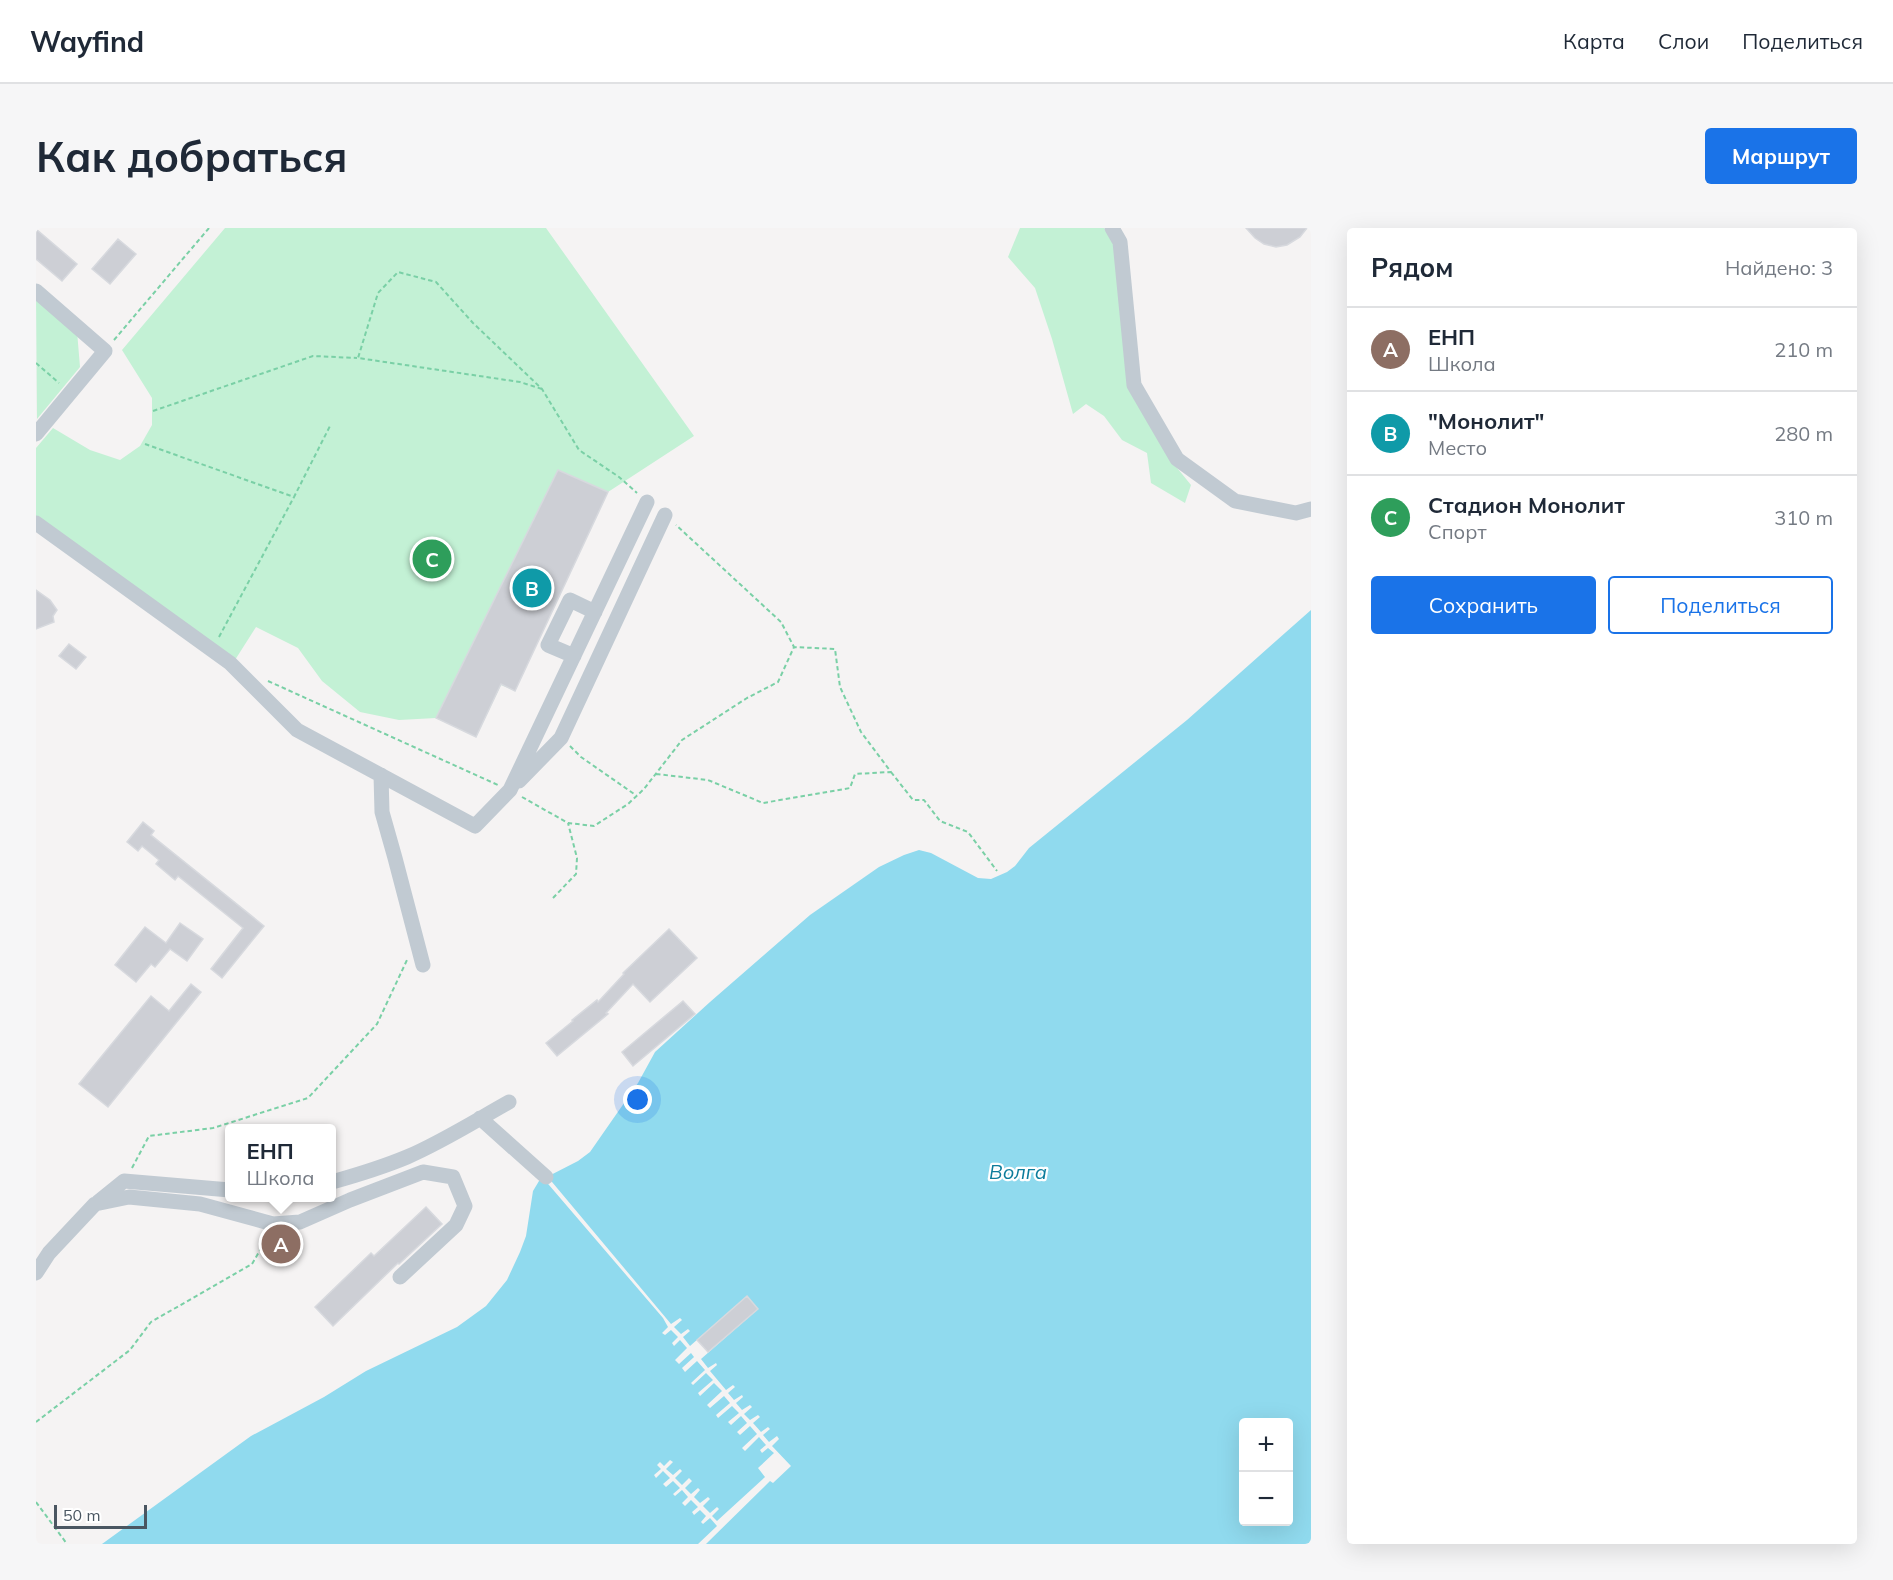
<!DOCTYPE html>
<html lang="ru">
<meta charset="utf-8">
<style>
body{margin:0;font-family:Mulish,sans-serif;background:#f6f6f7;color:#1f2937}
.controls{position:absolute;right:18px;bottom:18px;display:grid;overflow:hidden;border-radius:6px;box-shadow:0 6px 24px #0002}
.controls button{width:54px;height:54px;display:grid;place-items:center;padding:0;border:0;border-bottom:2px solid #e0e1e3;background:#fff;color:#1f2937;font:30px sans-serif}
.scale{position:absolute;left:18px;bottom:15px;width:93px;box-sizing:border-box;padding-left:6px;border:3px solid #4a5661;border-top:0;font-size:16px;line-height:21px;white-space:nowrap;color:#4a5661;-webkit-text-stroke:4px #fff;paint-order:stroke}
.you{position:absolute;left:602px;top:872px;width:21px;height:21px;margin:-15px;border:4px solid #fff;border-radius:50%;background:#1a73e8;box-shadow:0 0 0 9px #1a73e833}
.badge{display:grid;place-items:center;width:39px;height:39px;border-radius:50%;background:#1a73e8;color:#fff;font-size:20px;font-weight:700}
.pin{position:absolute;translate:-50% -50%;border:3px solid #fff;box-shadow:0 2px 6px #0006}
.popup{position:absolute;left:189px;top:896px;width:111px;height:78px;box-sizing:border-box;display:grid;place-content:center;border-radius:6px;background:#fff;filter:drop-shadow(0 2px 4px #0005);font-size:20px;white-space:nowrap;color:#747a83}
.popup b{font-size:22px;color:#1f2937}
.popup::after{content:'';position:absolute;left:50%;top:100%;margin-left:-12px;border:12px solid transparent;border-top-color:#fff}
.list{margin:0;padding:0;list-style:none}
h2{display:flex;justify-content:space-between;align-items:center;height:78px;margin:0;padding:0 24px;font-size:26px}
h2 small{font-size:20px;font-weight:400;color:#747a83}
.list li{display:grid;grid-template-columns:39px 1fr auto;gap:18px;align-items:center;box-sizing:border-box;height:84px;padding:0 24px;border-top:2px solid #e0e1e3}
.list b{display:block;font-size:22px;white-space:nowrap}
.list p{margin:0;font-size:20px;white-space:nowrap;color:#747a83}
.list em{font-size:20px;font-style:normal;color:#747a83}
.actions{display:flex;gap:12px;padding:18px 24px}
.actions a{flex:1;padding:14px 0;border:2px solid #1a73e8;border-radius:6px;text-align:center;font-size:21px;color:#1a73e8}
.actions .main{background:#1a73e8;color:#fff}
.map{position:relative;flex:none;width:1275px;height:1316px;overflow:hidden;border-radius:6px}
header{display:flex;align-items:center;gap:36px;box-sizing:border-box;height:84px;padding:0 30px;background:#fff;border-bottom:2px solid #e0e1e3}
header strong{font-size:28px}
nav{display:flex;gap:33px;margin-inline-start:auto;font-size:21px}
.intro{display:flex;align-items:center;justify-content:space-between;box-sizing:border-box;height:144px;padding:0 36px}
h1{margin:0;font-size:42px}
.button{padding:15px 27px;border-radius:6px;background:#1a73e8;color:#fff;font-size:21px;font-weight:700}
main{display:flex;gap:36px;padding:0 36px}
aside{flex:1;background:#fff;border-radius:6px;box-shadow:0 6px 24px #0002}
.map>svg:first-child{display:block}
.green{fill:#c3f1d5}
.water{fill:#90daee;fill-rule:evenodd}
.pier{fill:#f5f3f3}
.building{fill:#cdcfd5;stroke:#d7d9de;stroke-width:1.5}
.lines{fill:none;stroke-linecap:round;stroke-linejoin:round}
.path{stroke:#7ad0a6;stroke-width:2;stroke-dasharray:4.5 3;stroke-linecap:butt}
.minor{stroke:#c1cad2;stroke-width:15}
.labels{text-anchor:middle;stroke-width:4.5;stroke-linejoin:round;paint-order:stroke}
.water-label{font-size:20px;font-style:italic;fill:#0c7c9b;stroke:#fff}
</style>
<header>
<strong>Wayfind</strong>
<nav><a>Карта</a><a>Слои</a><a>Поделиться</a></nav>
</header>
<div class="intro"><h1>Как добраться</h1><a class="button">Маршрут</a></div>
<main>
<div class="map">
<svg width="1275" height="1316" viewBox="0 0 1275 1316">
<rect width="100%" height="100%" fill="#f5f3f3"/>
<path class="green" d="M189,0H510L658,208L572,264L479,463L465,457L440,509L400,490L363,492L324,484L286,453L262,420L220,399L199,432L0,288V220L17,200L54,222L84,232L104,218L116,197V170L86,122Z
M984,0H1068L1078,16L1091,153L1133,230L1155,257L1149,275L1115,255L1111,225L1086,212L1068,188L1050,176L1037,186L1016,111L999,60L972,29Z
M0,67L41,103L44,139L1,191Z"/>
<path class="water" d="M1275,382V1316H66L215,1208L288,1169L330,1143L421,1099L450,1078L471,1052L484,1024L490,1008L497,963L503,953L542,933L554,924L602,855L619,824L674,774L774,687L843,639L868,627L883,622L895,625L942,650L955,651L971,644L979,638L993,620L1151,492ZM1208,1194H1252V1294H1208Z"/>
<path class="pier" d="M511,948L635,1096L644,1090L646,1092L638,1099L645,1106L652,1101L654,1103L647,1109L654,1118L711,1068L722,1081L665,1131L672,1140L680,1135L681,1137L674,1143L690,1162L697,1157L699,1159L692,1165L698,1172L706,1167L707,1169L700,1175L706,1182L714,1177L716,1179L708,1186L714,1192L722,1187L724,1189L717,1195L725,1204L732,1199L734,1201L727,1207L733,1214L741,1208L743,1211L736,1218L755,1238L737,1255L734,1253L670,1316H662L681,1298L674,1290L667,1296L665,1294L670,1288L664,1282L658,1287L656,1284L662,1279L655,1272L649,1278L646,1275L652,1269L646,1262L639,1268L637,1266L644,1260L637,1253L630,1259L627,1256L634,1250L627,1243L620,1250L618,1247L625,1241L621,1237L624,1234L628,1238L634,1232L637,1234L630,1241L637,1247L644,1241L646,1243L639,1250L646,1257L653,1250L656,1253L649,1260L655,1266L662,1260L664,1262L658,1269L664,1275L672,1269L674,1271L667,1278L674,1285L681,1279L683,1281L676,1288L681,1293L729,1249L722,1240L738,1225L732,1220L726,1225L724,1222L730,1217L723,1209L709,1223L706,1220L721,1206L714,1198L704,1207L701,1204L711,1195L705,1188L695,1197L692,1194L703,1185L696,1178L682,1190L680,1187L694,1175L688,1168L674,1180L671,1177L686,1163L678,1155L664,1168L662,1165L677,1152L670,1145L657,1157L655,1155L669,1142L661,1133L649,1144L646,1140L658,1129L655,1125L643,1136L639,1132L651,1120L644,1112L638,1118L636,1115L642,1109L635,1102L629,1107L626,1105L632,1099L627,1090L507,950Z"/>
<path class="building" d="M1210,0H1271L1264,9L1251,17L1240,19L1228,16L1219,10Z
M0,1L41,36L26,53L0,31Z
M82,11L100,26L74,56L56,41Z
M522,242L572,264L479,463L465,456L440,509L400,490Z
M0,362L14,372L21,382L17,388L18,394L0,401Z
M33,416L50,429L40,441L23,428Z
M107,594L118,603L115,607L228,698L186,750L175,741L207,700L142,648L139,652L120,636L123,632L106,618L102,623L91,614Z
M144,695L167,711L151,733L134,721L119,739L115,736L100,754L79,737L109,699L130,715Z
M633,701L661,730L614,774L597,756L570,785L572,786L521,828L510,815L537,793L536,792L561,772L562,774L588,746L587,745Z
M155,756L165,764L72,879L43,856L115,768L133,783Z
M647,773L659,786L597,838L586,824Z
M390,979L406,996L363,1036L362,1035L297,1098L279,1079L335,1025L338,1028Z
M711,1068L722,1081L672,1124L661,1112Z"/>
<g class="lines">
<path class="path" d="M78,112L173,0
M0,135L23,155
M506,161L484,154L322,130L342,65L362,44L400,54L437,95L506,161L543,222L583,249L601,265
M117,183L277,128L321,130
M109,216L258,269L294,198
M183,409L258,269
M232,453L462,557
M534,518L545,529L601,568
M855,544L877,572H888L904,593L932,604L961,643
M620,546L672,552L727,575L814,560L819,546L855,544L825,504L804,459L799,421L758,419
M486,569L532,595L558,598L592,576L608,561L646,512L711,470L742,454L758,419L745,394L640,297
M517,670L540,646L541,630L532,595
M96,940L113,908L177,900L272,870L341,796L371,732
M0,1194L94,1122L115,1094L216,1036L227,1017L225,1007
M0,1274L31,1316"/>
<path class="minor" d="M1076,0L1084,14L1098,157L1141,231L1199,273L1260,285L1275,281
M0,63L69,123L0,206
M0,295L194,435L261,502L439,598L474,562L611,274
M538,428L512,417L534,372L559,384
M345,547L346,584L359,630L387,737
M483,553L525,510L629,287
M444,890L510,949
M296,954C321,947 347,939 371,929C406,914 439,893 473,874
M62,974L88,953L194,962
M0,1045L13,1025L59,976L93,969L164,976L237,996L264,994L314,972L387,944L417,949L429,978L420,997L364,1049"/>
</g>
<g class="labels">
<g class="water-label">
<text x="982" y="951">Волга</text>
</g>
</g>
</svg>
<div class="controls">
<button>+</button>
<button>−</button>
</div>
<div class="scale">50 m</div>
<div class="you"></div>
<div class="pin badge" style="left:245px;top:1016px;background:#8d6e63">A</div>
<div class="popup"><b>ЕНП</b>Школа</div>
<div class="pin badge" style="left:496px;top:360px;background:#0f9aa8">B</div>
<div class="pin badge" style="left:396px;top:331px;background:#2e9e5b">C</div>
</div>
<aside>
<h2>Рядом<small>Найдено: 3</small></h2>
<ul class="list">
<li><span class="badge" style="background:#8d6e63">A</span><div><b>ЕНП</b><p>Школа</p></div><em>210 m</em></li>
<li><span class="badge" style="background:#0f9aa8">B</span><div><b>&quot;Монолит&quot;</b><p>Место</p></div><em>280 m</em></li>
<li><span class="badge" style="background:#2e9e5b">C</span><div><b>Стадион Монолит</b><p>Спорт</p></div><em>310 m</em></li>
</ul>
<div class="actions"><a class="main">Сохранить</a><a>Поделиться</a></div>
</aside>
</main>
